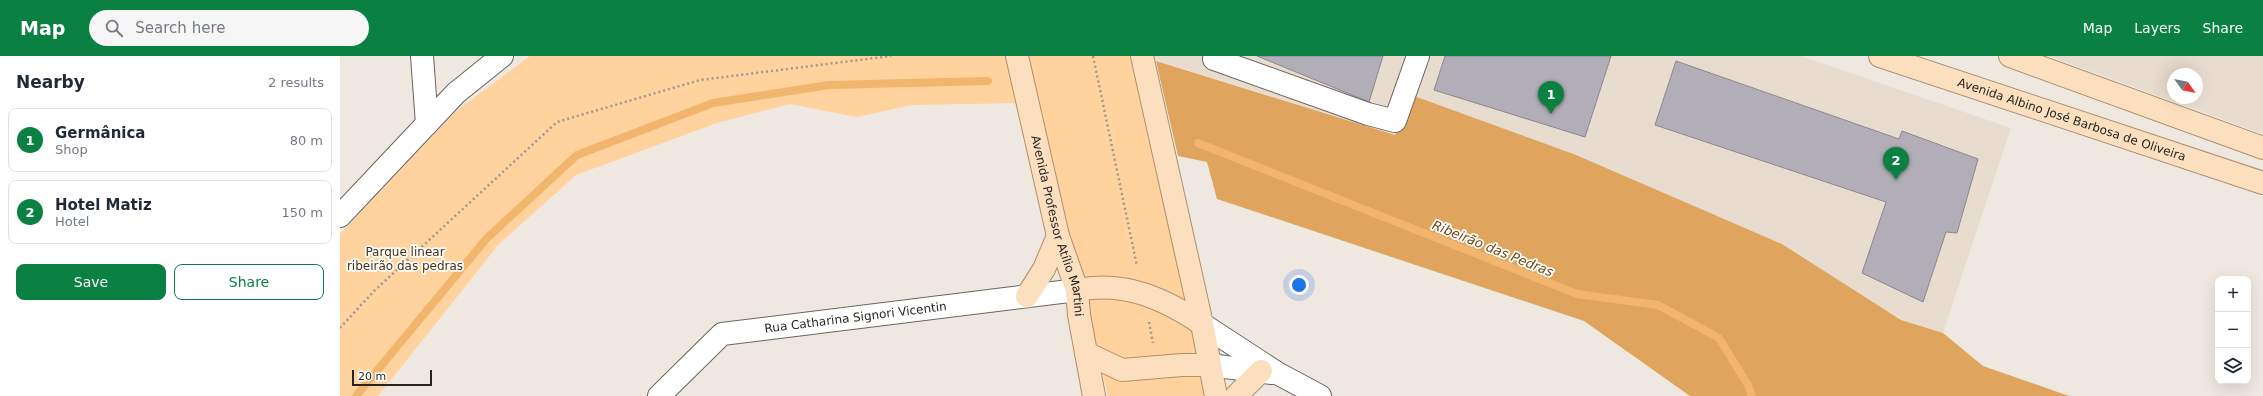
<!DOCTYPE html>
<meta charset="utf-8">
<style>
body{margin:0;font-family:"DejaVu Sans",sans-serif;background:#f6f6f7;color:#1f2937}
.controls{position:absolute;right:12px;bottom:12px;display:grid;overflow:hidden;border-radius:8px;box-shadow:0 4px 16px #0002}
.controls button{width:36px;height:36px;display:grid;place-items:center;padding:0;border:0;border-bottom:1px solid #e0e1e3;background:#fff;color:#1f2937;font:20px sans-serif}
.compass{position:absolute;left:1827px;top:12px;width:36px;height:36px;border-radius:50%;background:#fff;box-shadow:0 4px 16px #0002;rotate:123deg}
.scale{position:absolute;left:12px;bottom:10px;width:80px;box-sizing:border-box;padding-left:4px;border:2px solid #272522;border-top:0;font-size:11px;line-height:14px;white-space:nowrap;color:#272522;-webkit-text-stroke:3px #fff;paint-order:stroke}
.you{position:absolute;left:959px;top:229px;width:14px;height:14px;margin:-10px;border:3px solid #fff;border-radius:50%;background:#1a73e8;box-shadow:0 0 0 6px #1a73e833}
.badge{display:grid;place-items:center;width:26px;height:26px;border-radius:50%;background:#0b8043;color:#fff;font-size:13px;font-weight:700}
.pin{position:absolute;translate:-50% -33px;filter:drop-shadow(0 1px 2px #0008)}
.pin::after{content:'';position:absolute;top:21px;width:14px;height:12px;background:inherit;clip-path:polygon(0 0,100% 0,50% 100%)}
.list{margin:0;padding:0;list-style:none}
h2{display:flex;justify-content:space-between;align-items:center;height:52px;margin:0;padding:0 16px;font-size:17px}
h2 small{font-size:13px;font-weight:400;color:#747a83}
.list li{display:grid;grid-template-columns:26px 1fr auto;gap:12px;align-items:center;box-sizing:border-box;height:64px;margin:0 8px 8px;padding:0 8px;border:1px solid #e0e1e3;border-radius:8px}
.list b{display:block;font-size:15px;white-space:nowrap}
.list p{margin:0;font-size:13px;white-space:nowrap;color:#747a83}
.list em{font-size:13px;font-style:normal;color:#747a83}
.actions{display:flex;gap:8px;padding:12px 16px}
.actions a{flex:1;padding:9px 0;border:1px solid #0b8043;border-radius:8px;text-align:center;font-size:14px;color:#0b8043}
.actions .main{background:#0b8043;color:#fff}
.icon{flex:none;width:22px;height:22px;fill:none;stroke:currentColor;stroke-width:2;stroke-linecap:round;stroke-linejoin:round}
.map{position:relative;flex:none;width:1923px;height:340px;overflow:hidden}
header{display:flex;align-items:center;gap:24px;box-sizing:border-box;height:56px;padding:0 20px;background:#0b8043;color:#fff}
header strong{font-size:19px}
nav{display:flex;gap:22px;margin-inline-start:auto;font-size:14px}
.search{width:280px;height:36px;background:#f6f6f7;display:flex;align-items:center;gap:10px;box-sizing:border-box;padding:0 14px;border-radius:22px;color:#747a83;font-size:15px}
main{display:flex}
aside{flex:1;background:#fff}
.map>svg:first-child{display:block}
.built{fill:#e8dcce;fill-rule:evenodd}
.green{fill:#ffd29e}
.forest{fill:#dfa45d}
.lines{fill:none;stroke-linecap:round;stroke-linejoin:round}
.stream{stroke:#f1b56d;stroke-width:8}
.building{fill:#b2aeb7;stroke:#8b878f}
.minor-casing{stroke:#6b655e;stroke-width:24}
.major-casing{stroke:#b0906d;stroke-width:24}
.path{stroke:#9d9893;stroke-width:2.5;stroke-dasharray:2 3;stroke-linecap:butt}
.minor{stroke:#fff;stroke-width:22}
.major{stroke:#fbdfbf;stroke-width:22}
.labels{text-anchor:middle;stroke-width:3.5;stroke-linejoin:round;paint-order:stroke}
.street-label{font-size:12px;fill:#272522;stroke:#fff}
.park-label{font-size:12px;fill:#483011;stroke:#fff}
.water-label{font-size:13px;font-style:italic;fill:#6e470f;stroke:#fff}
</style>
<header>
<strong>Map</strong>
<div class="search"><svg class="icon" aria-label="search" viewBox="0 0 24 24"><circle cx="10" cy="10" r="6"/><path d="M15 15l6 6"/></svg>Search here</div>
<nav><a>Map</a><a>Layers</a><a>Share</a></nav>
</header>
<main>
<aside>
<h2>Nearby<small>2 results</small></h2>
<ul class="list">
<li><span class="badge">1</span><div><b>Germânica</b><p>Shop</p></div><em>80 m</em></li>
<li><span class="badge">2</span><div><b>Hotel Matiz</b><p>Hotel</p></div><em>150 m</em></li>
</ul>
<div class="actions"><a class="main">Save</a><a>Share</a></div>
</aside>
<div class="map">
<svg width="1923" height="340" viewBox="0 0 1923 340">
<rect width="100%" height="100%" fill="#efe8e1"/>
<path class="built" d="M802,0H1461L1671,72L1603,277L1561,264L1442,188L1074,40L1055,79Z
M1709,0H1923V78ZM1833,18H1857V42H1833Z"/>
<path class="green" d="M190,0H679L684,47L572,49L517,61L450,48L377,67L236,119L159,188L38,340H0V178L115,56Z
M685,0H798L871,340H768Z"/>
<path class="forest" d="M816,5L1055,79L1074,40L1236,99L1442,188L1561,264L1603,277L1643,310L1729,340H1350L1244,265L877,143L867,106L838,100Z"/>
<g class="lines">
<path class="stream" d="M858,87L1237,238L1318,249L1379,282L1408,329L1412,340
M16,340L147,182L237,99L373,47L489,29L648,25"/>
</g>
<path class="building" d="M917,0H1043L1029,46Z
M1105,0H1271L1245,81L1094,34Z
M1336,5L1559,83L1562,75L1638,103L1617,177L1606,176L1583,246L1522,217L1546,146L1315,69Z"/>
<g class="lines">
<defs>
<g id="minor">
<path d="M82,0L87,68"/>
<path d="M876,0L874,3L1028,58L1055,65L1078,0"/>
<path d="M0,160L116,37L162,0"/>
<path d="M862,268L937,317L980,340"/>
<path d="M870,309L932,317"/>
<path id="s1" d="M319,340L382,278L737,234"/>
</g>
<g id="major">
<path id="s2" d="M677,0L718,180L737,234L739,259L754,340"/>
<path d="M802,0L862,268L876,340"/>
<path id="s3" d="M1540,0L1923,127"/>
<path d="M1670,0L1923,92"/>
<path d="M737,234C785,225 823,242 862,268"/>
<path d="M687,240L704,213L718,180"/>
<path d="M746,297L782,314L842,309H870"/>
<path d="M896,340L921,315"/>
</g>
</defs>
<use href="#minor" class="minor-casing"/>
<use href="#major" class="major-casing"/>
<path class="path" d="M753,0L797,210
M809,266L813,287
M0,272L34,235L217,66L360,24L551,0"/>
<use href="#minor" class="minor"/>
<use href="#major" class="major"/>
</g>
<g class="labels">
<g class="street-label">
<text dy="4" stroke="none"><textPath href="#s3" startOffset="202">Avenida Albino José Barbosa de Oliveira</textPath></text>
<text dy="4" stroke="none"><textPath href="#s2" startOffset="175">Avenida Professor Atílio Martini</textPath></text>
<text dy="4" stroke="none"><textPath href="#s1" startOffset="223">Rua Catharina Signori Vicentin</textPath></text>
</g>
<g class="park-label">
<text x="65" y="200">Parque linear<tspan x="65" dy="14">ribeirão das pedras</tspan></text>
</g>
<g class="water-label">
<text transform="translate(1153 192) rotate(22)" y="5">Ribeirão das Pedras</text>
</g>
</g>
</svg>
<div class="controls">
<button>+</button>
<button>−</button>
<button><svg class="icon" aria-label="layers" viewBox="0 0 24 24"><path d="M12 4l9 5-9 5-9-5zM3 14l9 5 9-5"/></svg></button>
</div>
<svg class="compass" viewBox="-18 -18 36 36"><path d="M0-13l5 13h-10z" fill="#e53935"/><path d="M0 13l5-13h-10z" fill="#747a83"/></svg>
<div class="scale">20 m</div>
<div class="you"></div>
<div class="pin badge" style="left:1211px;top:58px">1</div>
<div class="pin badge" style="left:1556px;top:124px">2</div>
</div>
</main>
